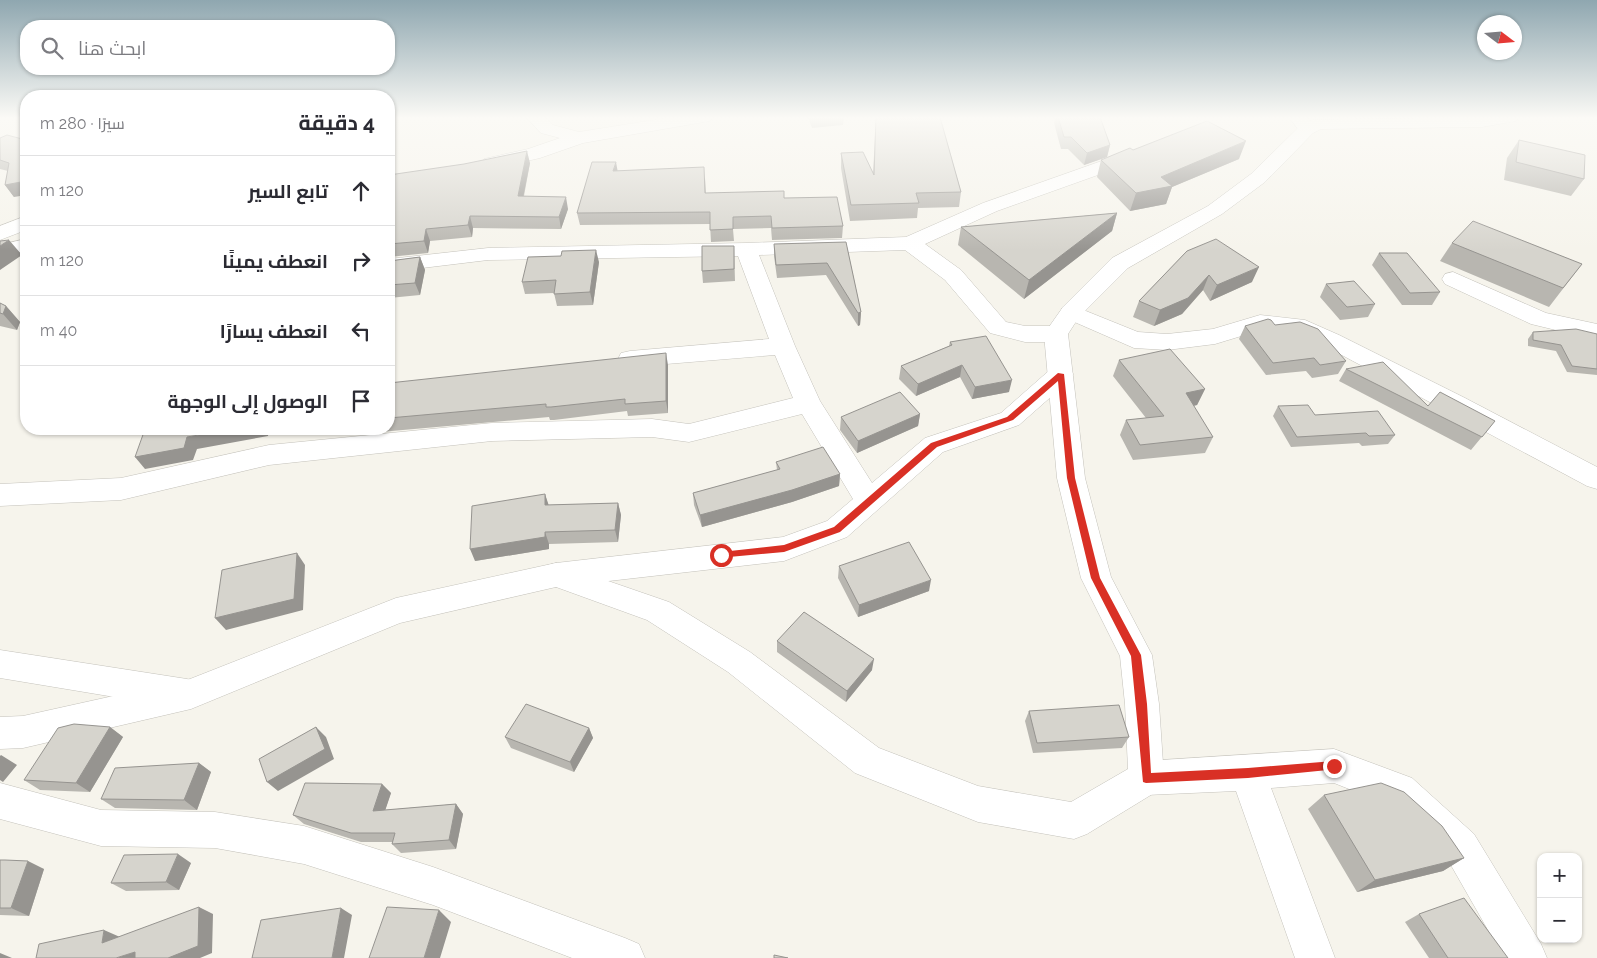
<!DOCTYPE html>
<html lang="ar">
<meta charset="utf-8">
<style>
body{margin:0;font-family:Raleway,Cairo,sans-serif;background:#f7f7f7;color:#2b2b33;direction:rtl}
.controls{position:absolute;right:15px;bottom:15px;display:grid;overflow:hidden;border-radius:10px;box-shadow:0 1px 4px #0004}
.controls button{width:45px;height:45px;display:grid;place-items:center;padding:0;border:0;border-bottom:1px solid #e1e1e2;background:#fff;color:#2b2b33;font:25px sans-serif}
.compass{position:absolute;left:1477px;top:15px;width:45px;height:45px;border-radius:50%;background:#fff;box-shadow:0 1px 4px #0004;rotate:106deg}
.stop{position:absolute;width:15px;height:15px;margin:-11px;border:4px solid #d93025;border-radius:50%;background:#fff}
.stop.end{background:#d93025;border-color:#fff;box-shadow:0 1px 5px #0008}
.list{margin:0;padding:0;list-style:none}
h2{display:flex;justify-content:space-between;align-items:center;height:65px;margin:0;padding:0 20px;font-size:21px}
h2 small{font-size:16px;font-weight:400;color:#7c7c81}
.list li{display:grid;grid-template-columns:32px 1fr auto;gap:15px;align-items:center;box-sizing:border-box;height:70px;padding:0 20px;border-top:1px solid #e1e1e2}
.list b{display:block;font-size:19px;white-space:nowrap}
.list em{font-size:16px;font-style:normal;color:#7c7c81}
.icon{flex:none;width:28px;height:28px;fill:none;stroke:currentColor;stroke-width:2;stroke-linecap:round;stroke-linejoin:round}
.map{position:relative;flex:none;width:1597px;height:958px;overflow:hidden;direction:ltr}
.search{position:absolute;background:#fff;box-shadow:0 1px 4px #0004;left:20px;top:20px;width:375px;height:55px;display:flex;align-items:center;gap:12px;box-sizing:border-box;padding:0 18px;border-radius:20px;color:#7c7c81;font-size:19px}
.panel{position:absolute;background:#fff;box-shadow:0 1px 4px #0004;left:20px;top:90px;width:375px;height:345px;border-radius:20px;direction:rtl}
.map>svg:first-child{display:block}
.lines{fill:none;stroke-linecap:round;stroke-linejoin:round}
.minor-casing{stroke:#c4c2bb;stroke-width:1}
.secondary-casing{stroke:#c4c2bb;stroke-width:1}
.minor{fill:#fff;fill-rule:evenodd}
.secondary{fill:#fff;fill-rule:evenodd}
.wall{fill:#b8b6b0}
.shaded-wall{fill:#969490}
.building{fill:#d6d4cd;stroke:#969490}
.route{fill:#d93025}
</style>
<div class="map">
<svg width="1597" height="958" viewBox="0 0 1597 958">
<rect width="100%" height="100%" fill="#f6f4ec"/>
<g class="lines">
<defs>
<path id="minor" d="M526,117H545L553,125L579,132L673,117H713L710,121L704,122L583,143L540,158L491,169L484,167L482,163L484,159L528,149L560,138L541,133Z
M1289,117H1307L1316,129L1313,133L1307,134L1301,133Z
M1116,156L1123,158L1125,162L1123,166L997,211L925,244L961,270L1006,322L1025,326H1056L1064,329L1068,334L1064,339L1056,342H1025L990,333L945,280L905,250L759,255L795,346L820,401L872,483L925,438L1001,413L1052,368L1061,366L1070,368L1073,374L1070,380L1019,425L943,452L847,537L784,561L556,587L545,584L541,575L545,566L556,563L783,537L827,521L853,499L802,414L689,442L652,437L492,441L269,465L121,500L0,506V484L121,478L269,445L492,423L652,419L689,424L793,398L775,355L630,367L621,365L618,359L621,353L630,351L769,339L738,256L488,260L389,272V259L488,248L746,243L906,237L983,203Z
M26,216V230L0,240V226Z
M26,239V251L0,257V245Z
M1453,272L1546,313L1597,324V340L1531,324L1445,284L1442,279L1445,274Z
M1071,305L1138,332L1167,334L1213,329L1260,315L1305,320L1339,335L1465,398L1597,467V489L1587,486L1323,345L1293,332L1261,330L1215,344L1167,350L1134,348L1063,317L1060,312L1063,307Z
M0,650L187,679L199,683L204,694L199,705L187,709L0,678Z
M1334,749L1412,778L1474,834L1541,944L1547,958H1504L1448,860L1387,804L1334,783L1271,788L1335,958H1295L1236,791L1146,795L1133,790L1128,778L1133,766L1146,761Z
M0,783L101,810L215,812L304,826L433,867L625,938L639,944L645,958H572L433,905L304,864L215,848L101,846L0,819Z"/>
<path id="secondary" d="M1519,117L1516,121L1482,127L1321,129L1313,133L1265,182L1222,214L1128,268L1079,317L1068,334L1085,478L1111,577L1152,655L1159,704L1164,778L1159,790L1087,834L1074,839L978,822L855,773L728,672L647,620L556,587L400,623L191,709L23,748L0,749V717L23,716L190,679L396,598L556,563L669,602L750,652L879,748L978,786L1071,802L1128,769L1125,704L1120,656L1081,578L1057,478L1044,334L1063,307L1112,258L1208,206L1251,174L1301,125L1312,120Z"/>
</defs>
<use href="#minor" class="minor-casing"/>
<use href="#secondary" class="secondary-casing"/>
<use href="#minor" class="minor"/>
<use href="#secondary" class="secondary"/>
</g>
<path class="wall" d="M808,117H844L843,125L812,128Z
M876,117H940L961,192L959,207L918,208L917,218L850,221L841,168V153L873,174Z
M1055,117H1100L1110,145L1107,157L1084,165L1068,149H1061L1054,123Z
M0,138L26,140L14,197L5,185L8,171L0,169Z
M1519,140L1584,179L1571,196L1504,180L1507,158Z
M1133,150L1239,159L1172,187L1166,204L1130,211L1097,177L1101,160Z
M530,163L524,196L568,209L561,229L473,228L472,237L430,241L428,253L389,257V175Z
M617,171L705,178L706,193L784,198L843,226L842,238L772,240L771,228L733,229L734,241L711,242L710,224L580,225L577,213Z
M1117,213L1112,231L1024,299L958,245L961,227Z
M846,242L861,312L860,325L858,326L826,275L777,278L774,256V244Z
M1452,243L1582,264L1549,307L1440,261Z
M734,246L735,281L703,283L702,271Z
M1187,251L1252,282L1210,301L1203,290L1182,314L1154,326L1133,317L1139,301Z
M1379,253L1440,292L1432,305H1402L1372,265Z
M420,257L425,270L420,295L389,298V261Z
M599,262L593,305L557,306L554,293L525,294L522,282Z
M1326,284L1375,304L1368,317L1340,320L1320,297Z
M0,303L6,306L20,322L17,330L0,326Z
M1275,325L1346,361L1338,374L1312,378L1306,371L1266,375L1239,339L1245,326Z
M1533,332L1597,334V375L1567,372L1556,351L1528,346V339Z
M950,342L1009,392L972,399L960,377L916,396L899,379L901,366L949,346Z
M1119,360L1205,389L1197,405L1193,406L1213,437L1205,453L1133,460L1120,435L1126,420L1146,418L1113,376Z
M668,365V413L628,416L627,411L554,420H550L549,417L369,433L366,429H389V383Z
M1346,369L1428,406L1495,421L1471,450L1339,381Z
M1278,406L1315,415L1395,435L1388,444L1362,446L1359,443L1291,447L1273,416Z
M920,414L918,426L857,453L840,430L841,417Z
M776,462L840,474L839,486L792,502L702,527L694,505L693,493L777,470Z
M545,494L548,505L618,503L621,515L618,542L549,544V549L475,561Z
M839,566L929,591L858,617L838,578Z
M777,641L872,670L846,702L777,652Z
M1029,711L1129,737L1122,748L1033,753L1025,721Z
M110,727L123,737L90,792L40,790L24,780Z
M589,728L593,738L574,772L511,748L505,737Z
M199,763L211,772L197,810L115,808L101,799Z
M382,784L391,793L385,810L456,804L463,814L456,849L401,853L392,844L393,842H361L304,824L293,815Z
M1324,795L1464,858L1443,871L1357,892L1308,809Z
M0,860L44,869L29,916L0,915Z
M191,863L179,890L126,891L111,883Z
M1419,914L1508,958H1429L1405,922Z"/>
<path class="shaded-wall" d="M1246,141L1239,159L1172,187L1166,204L1130,211L1136,193L1161,177Z
M1110,145L1107,157L1084,165L1087,153Z
M527,151L530,163L521,208L518,196Z
M616,162L618,173L613,171Z
M26,181V195L14,197L5,185Z
M566,197L568,209L561,229L559,217Z
M1117,213L1112,231L1024,299L1029,280Z
M470,216L473,228L472,237L468,225Z
M426,229L430,241L428,253L424,241Z
M9,240L22,255L0,270V246Z
M596,250L599,262L593,305L590,292Z
M420,257L425,270L420,295L415,283Z
M1259,267L1252,282L1210,301L1217,285Z
M1209,275L1203,290L1182,314L1154,326L1160,310Z
M6,306L20,322L17,330L3,314Z
M861,312L860,325L858,326V313Z
M666,353L668,365V413L666,401Z
M962,365L960,377L916,396L918,384Z
M1012,380L1009,392L972,399L975,387Z
M1205,389L1197,405L1179,409L1186,393Z
M920,414L918,426L857,453L858,441Z
M234,429H269L268,436L197,449L193,460L145,469L135,457L187,437Z
M840,474L839,486L792,502L702,527L700,515Z
M545,494L549,506L545,505Z
M618,503L621,515L618,542L615,530Z
M545,532L549,544V549L475,561L470,549Z
M297,553L305,565L303,610L226,630L215,618Z
M931,580L929,591L858,617L859,605Z
M874,659L872,670L846,702L847,691Z
M110,727L123,737L90,792L76,783Z
M316,727L326,737L334,759L278,791L267,782Z
M589,728L593,738L574,772L570,762Z
M1,755L17,765L3,782L0,780V756Z
M199,763L211,772L197,810L184,800Z
M382,784L391,793L382,820L373,811Z
M456,804L463,814L456,849L449,840Z
M178,854L191,863L179,890L166,882Z
M1464,858L1443,871L1357,892L1375,880Z
M28,861L44,869L29,916L11,908Z
M199,907L213,914L212,953L200,958H168Z
M341,908L352,915L344,958H332Z
M439,910L451,922L440,958H424Z
M104,930L120,937L102,943Z
M135,952L148,958H116Z
M0,953L12,958H0Z"/>
<path class="building" d="M876,117H940L961,192L916,193L919,203L851,205L841,153L863,152L874,175Z
M1058,117H1100L1110,145L1087,153L1071,137H1064Z
M1207,121L1246,141L1161,177L1172,186L1136,193L1101,160L1130,148L1133,150Z
M7,135L26,140V181L5,185L9,163L0,160V138Z
M1519,140L1585,155L1584,179L1516,162Z
M527,151L518,196L566,197L559,217L470,216L468,225L426,229L424,241L389,244V175L464,164Z
M592,162H616L613,171L704,167L705,193L784,191V198L837,197L843,226L772,228L771,216L733,217V229L710,230V212L577,213Z
M1117,213L1029,280L961,227Z
M1473,221L1582,264L1563,288L1452,243Z
M1216,239L1259,267L1217,285L1209,275L1188,298L1160,310L1139,301L1187,251Z
M9,240L0,246V241Z
M846,242L861,312L858,313L827,263L776,265L774,244Z
M702,246H734V269L702,271Z
M596,250L590,292L554,294L556,280L522,282L528,257L561,256L562,251Z
M1379,253H1407L1440,292L1410,293Z
M420,257L415,283L389,285V261Z
M1354,281L1375,304L1347,307L1326,284Z
M0,303L6,306L3,314L0,313Z
M1268,319L1271,320L1275,325L1300,322L1318,329L1346,361L1320,365L1314,358L1273,363L1245,326Z
M1576,329L1597,334V369L1572,366L1561,345L1533,340V332Z
M986,336L1012,380L975,387L962,365L918,384L901,366L952,345L950,342Z
M1170,349L1205,389L1186,393L1213,437L1140,445L1126,420L1164,416L1119,360Z
M666,353V401L625,404V399L551,407H546V404L389,418V383Z
M1383,362L1428,406L1440,392L1495,421L1482,437L1346,369Z
M900,392L920,414L858,441L841,417Z
M1308,405L1315,415L1378,411L1395,435L1369,436L1366,433L1297,437L1278,406Z
M145,429H234L187,437L184,448L135,457Z
M823,447L840,474L792,490L700,515L693,493L780,469L776,462Z
M545,494V505L618,503L615,530L545,532V537L470,549L472,506Z
M909,542L931,580L859,605L839,566Z
M297,553L294,599L215,618L222,570Z
M804,612L874,659L847,691L777,641Z
M526,704L589,728L570,762L505,737Z
M1119,705L1129,737L1037,743L1029,711Z
M74,724L110,727L76,783L24,780L58,728Z
M316,727L325,749L267,782L259,759Z
M199,763L184,800L101,799L115,768Z
M305,783L382,784L373,811L456,804L449,840L392,844L395,833H351L293,815Z
M1381,783L1404,792L1442,826L1464,858L1375,880L1324,795Z
M178,854L166,882L111,883L124,855Z
M0,860H5L28,861L11,908H0Z
M1464,898L1508,958H1448L1419,914Z
M199,907L198,946L168,958H135V952L116,958H36L39,944L104,930L102,943Z
M387,907L439,910L424,958H369Z
M341,908L332,958H252L261,920Z
M774,955L788,958H774Z"/>
<linearGradient id="sky" x2="0" y2="1"><stop stop-color="#8fa7b0"/><stop offset="0.47" stop-color="#fbfaf6"/><stop offset="1" stop-color="#fbfaf6" stop-opacity="0"/></linearGradient>
<rect width="1597" height="251" fill="url(#sky)"/>
<path class="route" d="M1058,373L1064,374L1075,478L1100,578L1141,655L1147,704L1151,773L1248,768L1334,761L1338,762L1339,766L1338,769L1248,778L1146,783L1143,782L1131,656L1091,578L1067,478L1058,381L1013,420L937,447L840,532L784,552L718,558L717,555L721,552L784,545L834,527L931,443L1007,417Z"/>
</svg>
<div class="controls">
<button>+</button>
<button>−</button>
</div>
<svg class="compass" viewBox="-18 -18 36 36"><path d="M0-13l5 13h-10z" fill="#e53935"/><path d="M0 13l5-13h-10z" fill="#7c7c81"/></svg>
<div class="stop" style="left:721px;top:555px"></div>
<div class="stop end" style="left:1334px;top:766px"></div>
<div class="search"><svg class="icon" aria-label="search" viewBox="0 0 24 24"><circle cx="10" cy="10" r="6"/><path d="M15 15l6 6"/></svg>ابحث هنا</div>
<section class="panel">
<h2>4 دقيقة<small>سيرًا · 280 m</small></h2>
<ul class="list">
<li><svg class="icon" aria-label="ahead" viewBox="0 0 24 24"><path d="M12 20V5M6 11l6-6 6 6"/></svg><div><b>تابع السير</b></div><em>120 m</em></li>
<li><svg class="icon" aria-label="right" viewBox="0 0 24 24"><path d="M7 20v-9h11M14 6l5 5-5 5"/></svg><div><b>انعطف يمينًا</b></div><em>120 m</em></li>
<li><svg class="icon" aria-label="left" viewBox="0 0 24 24"><path d="M17 20v-9H6M10 6l-5 5 5 5"/></svg><div><b>انعطف يسارًا</b></div><em>40 m</em></li>
<li><svg class="icon" aria-label="arrive" viewBox="0 0 24 24"><path d="M6 21V4h12l-3 4 3 4H6"/></svg><div><b>الوصول إلى الوجهة</b></div></li>
</ul>
</section>
</div>
